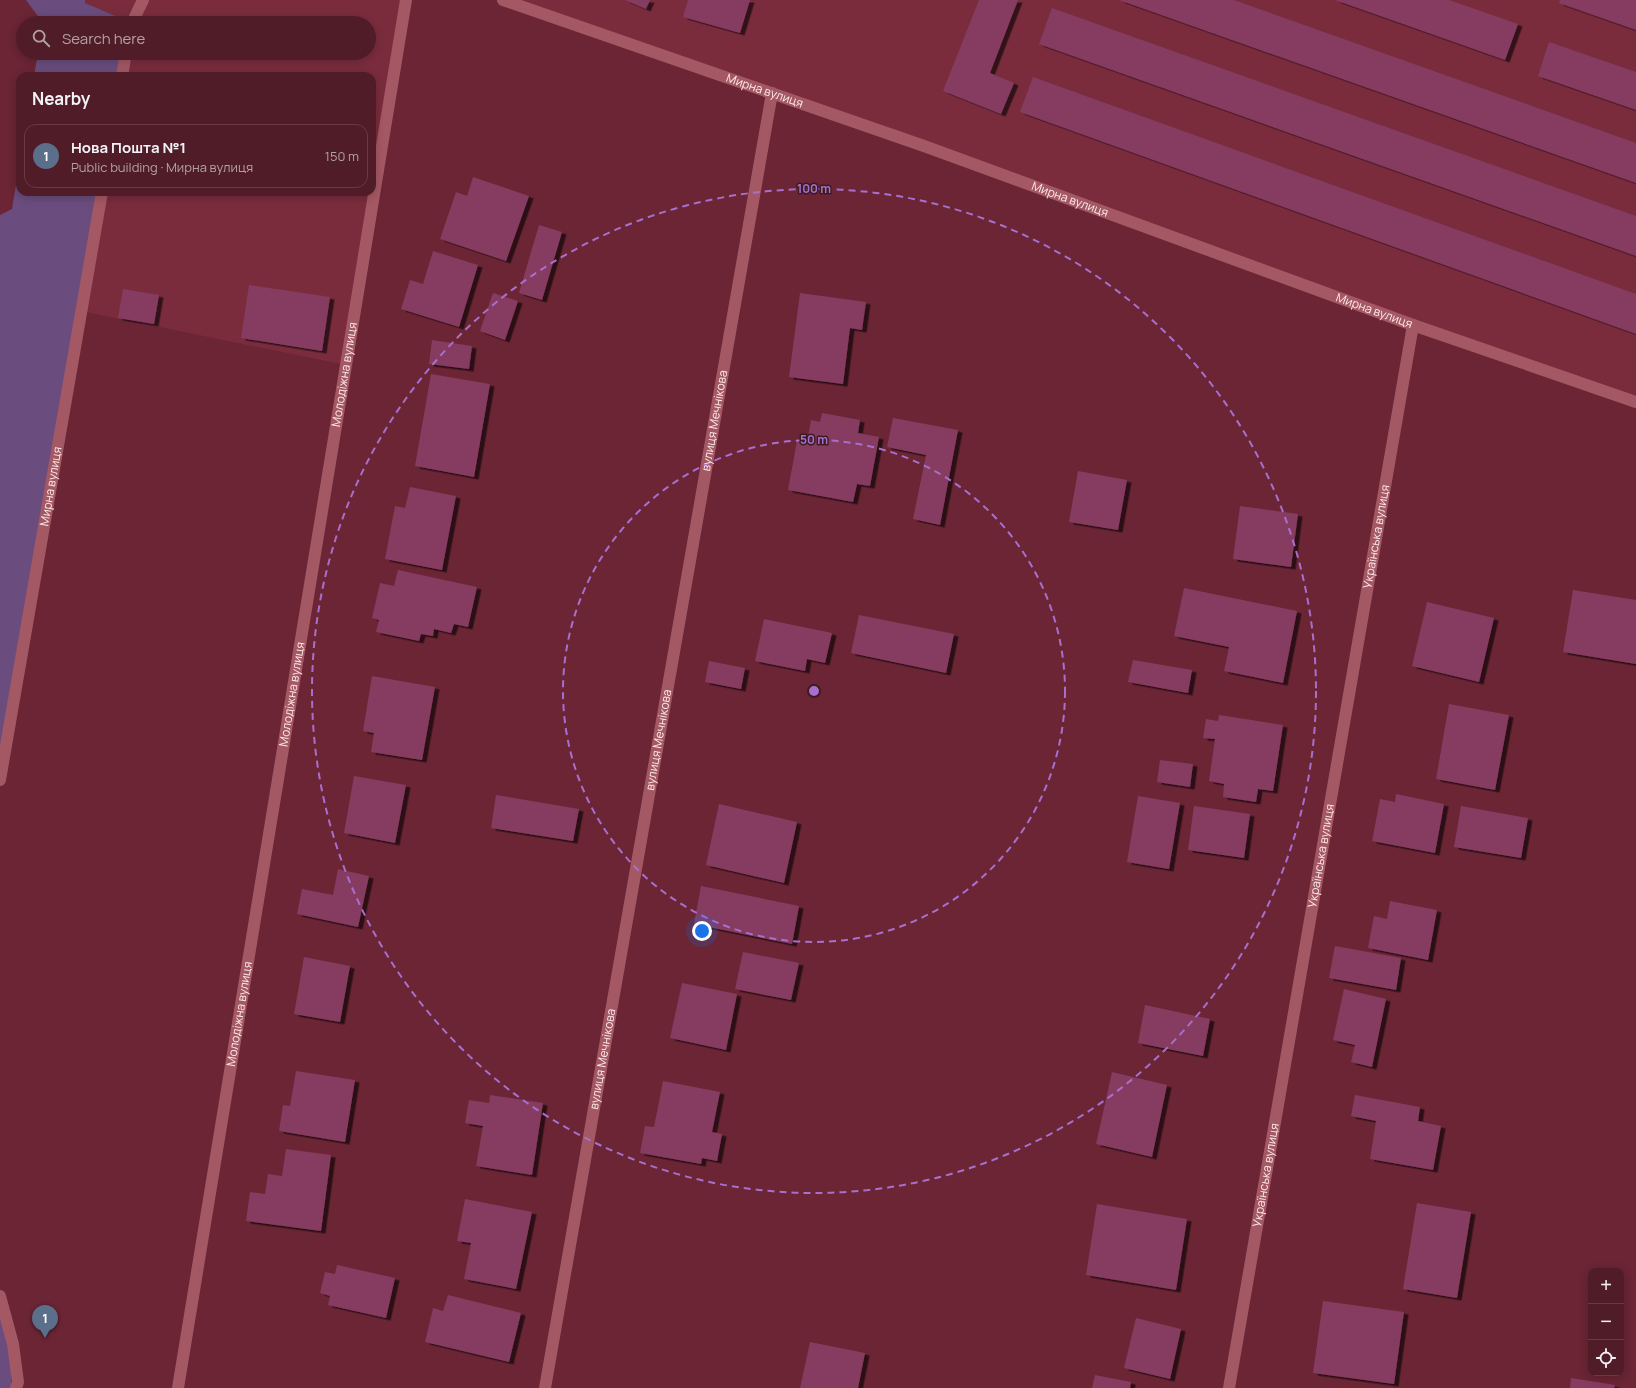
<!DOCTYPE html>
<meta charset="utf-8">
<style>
body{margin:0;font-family:Manrope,sans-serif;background:#56252f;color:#f1f3f6}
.controls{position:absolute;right:12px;bottom:12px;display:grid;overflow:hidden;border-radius:8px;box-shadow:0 2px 10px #0003}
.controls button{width:36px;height:36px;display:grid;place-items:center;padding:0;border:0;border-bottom:1px solid #673a44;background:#501c27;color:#f1f3f6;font:20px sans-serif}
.you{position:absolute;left:702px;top:931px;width:14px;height:14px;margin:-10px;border:3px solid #fff;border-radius:50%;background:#1a73e8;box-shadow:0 0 0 6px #1a73e833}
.badge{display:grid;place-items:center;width:26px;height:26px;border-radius:50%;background:#d6ab8b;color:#fff;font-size:13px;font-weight:700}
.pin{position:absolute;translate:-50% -33px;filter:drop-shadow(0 1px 2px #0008)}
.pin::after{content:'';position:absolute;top:21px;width:14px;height:12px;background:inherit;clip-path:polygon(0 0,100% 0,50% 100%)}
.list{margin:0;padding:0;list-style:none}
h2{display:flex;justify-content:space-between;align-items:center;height:52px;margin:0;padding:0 16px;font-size:17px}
h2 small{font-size:13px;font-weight:400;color:#b4a1a7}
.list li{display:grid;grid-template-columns:26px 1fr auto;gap:12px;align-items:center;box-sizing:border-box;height:64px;margin:0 8px 8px;padding:0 8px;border:1px solid #673a44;border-radius:12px}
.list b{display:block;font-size:15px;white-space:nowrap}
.list p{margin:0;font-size:13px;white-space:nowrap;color:#b4a1a7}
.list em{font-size:13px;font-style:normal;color:#b4a1a7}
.icon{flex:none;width:22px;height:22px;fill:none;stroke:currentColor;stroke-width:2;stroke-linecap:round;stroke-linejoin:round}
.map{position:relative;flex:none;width:1636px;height:1388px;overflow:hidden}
.search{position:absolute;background:#501c27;box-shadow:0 2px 10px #0003;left:16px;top:16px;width:360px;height:44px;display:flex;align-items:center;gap:10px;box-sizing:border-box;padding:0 14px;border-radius:22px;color:#b4a1a7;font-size:15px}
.panel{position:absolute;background:#501c27;box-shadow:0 2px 10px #0003;left:16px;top:72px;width:360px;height:124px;border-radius:12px}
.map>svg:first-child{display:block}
.built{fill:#7a2c3d}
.green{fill:#6a4d7e}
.building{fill:#863b61;filter:url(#shadow)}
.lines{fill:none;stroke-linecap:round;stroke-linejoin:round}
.minor{stroke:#a45864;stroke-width:12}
.ring{fill:none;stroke:#a86fcf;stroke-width:2;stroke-dasharray:7 5}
.labels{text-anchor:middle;stroke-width:3;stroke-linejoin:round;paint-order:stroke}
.street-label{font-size:12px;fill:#fdebed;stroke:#3c1c21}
.centre{fill:#a86fcf;stroke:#3c1c21;stroke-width:2}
.ring-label{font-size:12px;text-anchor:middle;font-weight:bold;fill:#a86fcf;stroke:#3c1c21;stroke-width:3;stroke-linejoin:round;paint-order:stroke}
</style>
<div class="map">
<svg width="1636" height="1388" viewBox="0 0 1636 1388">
<defs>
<filter id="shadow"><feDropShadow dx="4.5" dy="2.5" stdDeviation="0" flood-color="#0009"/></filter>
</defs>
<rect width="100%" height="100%" fill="#6b2534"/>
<path class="built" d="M85,0H406L346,365L81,311L102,192H372V76H122L126,53H369V23H132L85,3Z
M503,0H1636V402Z"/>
<path class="green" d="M26,0H85V3L132,23H43Z
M38,53H126L122,76H34Z
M20,160V192H102L0,780V215L12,209Z
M0,1296L13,1344L11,1388H0Z"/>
<path class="building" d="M625,0H650L646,9Z
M688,0H750L740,33L683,17Z
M979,0H1018L990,73L1014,83L1001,114L943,91Z
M1119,0H1234L1636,143V183Z
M1335,0H1449L1518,24L1505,60Z
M1560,0H1636V30L1559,3Z
M1052,8L1636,216V256L1039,44Z
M1549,42L1636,72V110L1538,76Z
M1033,77L1636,294V334L1020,112Z
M473,177L529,196L506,261L440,239L456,192L467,196Z
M539,225L562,232L542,300L519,293Z
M433,251L478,265L459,327L401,309L410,280L423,284Z
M249,285L330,297L322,351L241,338Z
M123,289L159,295L154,324L118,318Z
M493,293L518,301L505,340L480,331Z
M800,293L866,302L862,330L850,328L843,384L789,377Z
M432,340L472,346L469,369L429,364Z
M431,374L490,384L474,477L415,466Z
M822,413L860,420L858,433L879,437L870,486L857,484L853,502L788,490L797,441L807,443L811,420L820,422Z
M893,418L958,430L940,525L913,519L926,455L887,447Z
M1078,471L1127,480L1118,530L1069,522Z
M410,487L456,496L442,570L385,559L395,506L405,508Z
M1240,506L1298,514L1291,567L1233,559Z
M398,570L477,587L468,627L454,624L451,633L434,629L433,636L421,634L419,641L376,632L379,620L372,618L380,583L394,586Z
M1184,588L1297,611L1283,683L1224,671L1229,647L1174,636Z
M1573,590L1636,600V664L1563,652Z
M1427,602L1494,618L1479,682L1412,666Z
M859,615L954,634L946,673L851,653Z
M764,619L832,633L825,663L807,659L805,671L755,661Z
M1133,660L1192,670L1188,693L1128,682Z
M709,661L745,668L741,689L705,682Z
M372,676L435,687L422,760L371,752L374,733L363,731Z
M1449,704L1509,715L1495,790L1436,779Z
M1219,715L1283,725L1273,791L1258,789L1256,802L1223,797L1224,784L1209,781L1215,739L1203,738L1206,719L1218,721Z
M1160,760L1193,764L1190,787L1157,782Z
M354,776L406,785L395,843L344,833Z
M1396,794L1444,804L1435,853L1372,841L1380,799L1395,802Z
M496,795L579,809L573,841L491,828Z
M1138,796L1180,803L1169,869L1127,862Z
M719,804L797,822L784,883L706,865Z
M1194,806L1250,814L1244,858L1188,850Z
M1461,806L1528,818L1521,858L1454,847Z
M338,869L369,876L358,927L297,914L302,889L333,895Z
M701,886L799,906L792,944L694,924Z
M1390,901L1437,910L1428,960L1368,948L1374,916L1387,919Z
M1335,946L1401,958L1396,990L1329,978Z
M743,952L799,963L791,1000L735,989Z
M304,957L350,966L340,1022L294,1014Z
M682,983L737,994L726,1050L670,1038Z
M1344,989L1386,999L1372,1067L1351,1062L1355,1045L1333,1040Z
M1145,1005L1210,1019L1203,1056L1138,1043Z
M296,1071L355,1080L345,1142L279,1131L283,1105L290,1106Z
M1112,1072L1167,1085L1152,1157L1096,1144Z
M663,1081L720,1092L712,1132L722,1134L717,1161L702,1158L701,1164L640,1153L645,1126L654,1127Z
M490,1095L543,1103L532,1175L476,1166L483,1126L465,1123L469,1100L489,1103Z
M1355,1095L1420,1107L1418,1121L1441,1126L1433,1170L1370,1159L1376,1121L1351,1116Z
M286,1149L331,1155L321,1231L246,1221L250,1192L265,1194L268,1174L282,1176Z
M465,1199L532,1212L516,1289L464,1279L471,1243L457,1241Z
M1417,1203L1471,1212L1457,1298L1403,1289Z
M1097,1204L1187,1219L1176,1290L1086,1275Z
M337,1265L395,1278L386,1318L328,1305L330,1296L320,1293L325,1272L335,1274Z
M448,1295L521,1313L509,1362L425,1342L433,1308L443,1311Z
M1323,1301L1404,1312L1394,1384L1313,1373Z
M1136,1318L1181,1329L1170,1379L1124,1368Z
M810,1342L865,1353L858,1388H800Z
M1095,1375L1131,1382L1130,1388H1092Z
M1571,1378L1615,1385L1614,1388H1570Z"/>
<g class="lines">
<g class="minor">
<path id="s1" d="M503,0L924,146L1413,325L1636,402"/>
<path d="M132,23L143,0"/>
<path d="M122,76L126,53"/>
<path id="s2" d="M0,780L102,192"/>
<path d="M0,1296L13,1344L18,1382L16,1388"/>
<path id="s3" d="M178,1388L406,0"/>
<path id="s4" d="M545,1388L772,93"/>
<path id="s5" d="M1229,1388L1413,325"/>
</g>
</g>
<g class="ring">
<circle cx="814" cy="691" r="251"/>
<circle cx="814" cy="691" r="502"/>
</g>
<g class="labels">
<g class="street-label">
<text dy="4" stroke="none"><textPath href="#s1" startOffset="277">Мирна вулиця</textPath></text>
<text dy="4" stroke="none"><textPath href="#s1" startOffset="601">Мирна вулиця</textPath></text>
<text dy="4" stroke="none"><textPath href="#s1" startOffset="925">Мирна вулиця</textPath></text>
<text dy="4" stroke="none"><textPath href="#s3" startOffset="1027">Молодіжна вулиця</textPath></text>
<text dy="4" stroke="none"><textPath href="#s4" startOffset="982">вулиця Мечнікова</textPath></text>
<text dy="4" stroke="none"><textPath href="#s2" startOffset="298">Мирна вулиця</textPath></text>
<text dy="4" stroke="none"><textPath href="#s5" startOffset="864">Українська вулиця</textPath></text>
<text dy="4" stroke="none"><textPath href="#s3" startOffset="703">Молодіжна вулиця</textPath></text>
<text dy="4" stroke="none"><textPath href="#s4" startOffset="658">вулиця Мечнікова</textPath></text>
<text dy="4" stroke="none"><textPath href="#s5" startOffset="540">Українська вулиця</textPath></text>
<text dy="4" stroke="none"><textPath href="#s3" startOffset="379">Молодіжна вулиця</textPath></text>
<text dy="4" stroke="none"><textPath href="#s4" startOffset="334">вулиця Мечнікова</textPath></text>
<text dy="4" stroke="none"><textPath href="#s5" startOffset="216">Українська вулиця</textPath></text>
</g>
</g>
<circle cx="814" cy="691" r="6" class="centre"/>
<g class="ring-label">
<text x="814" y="193">100 m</text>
<text x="814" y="444">50 m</text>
</g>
</svg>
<div class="controls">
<button>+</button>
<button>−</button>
<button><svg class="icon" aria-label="locate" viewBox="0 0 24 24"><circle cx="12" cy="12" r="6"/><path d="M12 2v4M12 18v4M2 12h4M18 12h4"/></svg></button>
</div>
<div class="you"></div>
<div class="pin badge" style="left:45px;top:1338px;background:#5c6f8a">1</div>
<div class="search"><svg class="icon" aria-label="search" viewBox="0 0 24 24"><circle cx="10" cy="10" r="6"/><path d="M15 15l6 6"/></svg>Search here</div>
<section class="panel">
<h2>Nearby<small></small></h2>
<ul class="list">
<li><span class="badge" style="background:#5c6f8a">1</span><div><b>Нова Пошта №1</b><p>Public building · Мирна вулиця</p></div><em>150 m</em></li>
</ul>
</section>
</div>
